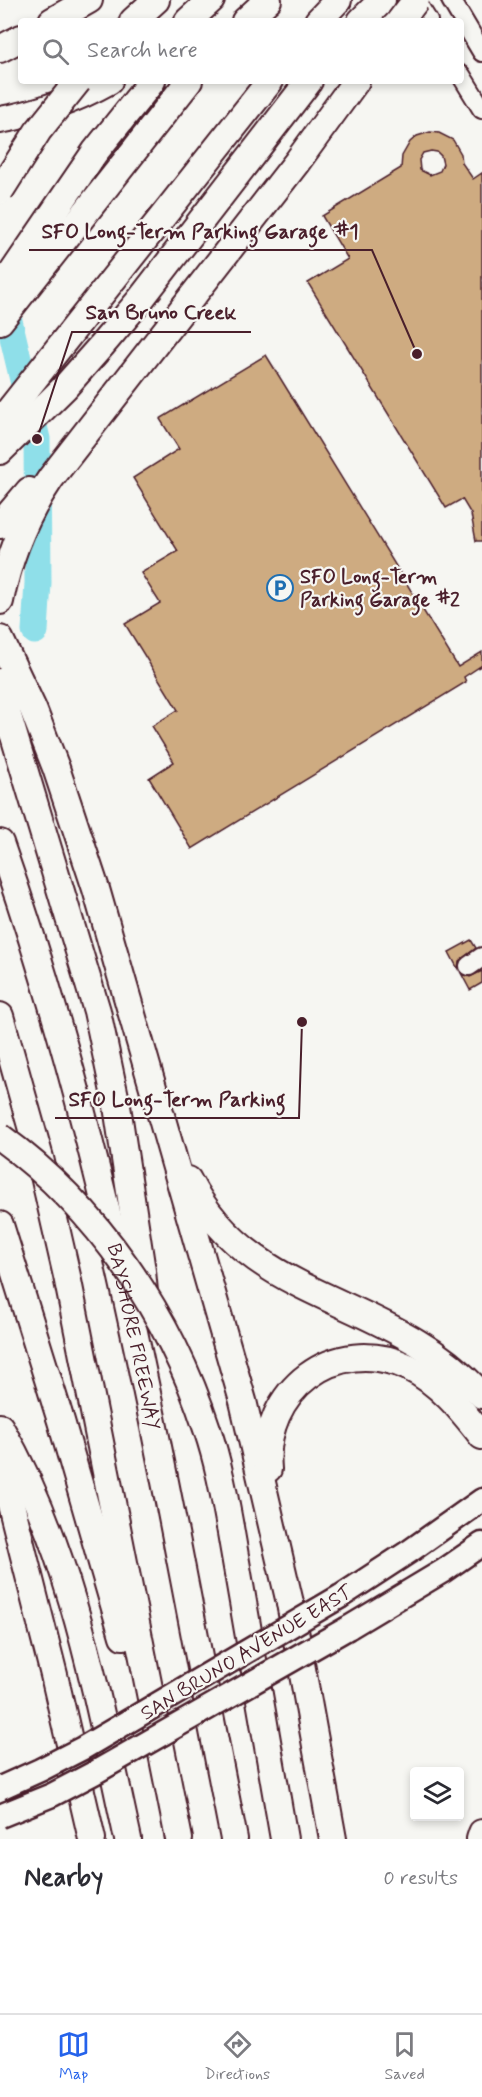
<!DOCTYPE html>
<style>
body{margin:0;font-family:Mynerve,sans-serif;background:#f2f2f3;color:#2b2b33}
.controls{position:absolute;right:18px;bottom:18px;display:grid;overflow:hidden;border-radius:6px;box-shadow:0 3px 9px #0003}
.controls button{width:54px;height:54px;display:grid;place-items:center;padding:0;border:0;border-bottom:2px solid #e1e1e2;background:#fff;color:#2b2b33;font:30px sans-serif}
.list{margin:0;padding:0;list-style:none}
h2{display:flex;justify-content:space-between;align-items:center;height:78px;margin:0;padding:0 24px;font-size:26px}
h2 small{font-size:20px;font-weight:400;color:#7c7c81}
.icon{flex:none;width:33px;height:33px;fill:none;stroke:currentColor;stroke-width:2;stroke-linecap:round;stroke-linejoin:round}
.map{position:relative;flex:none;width:482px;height:1839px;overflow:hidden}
.search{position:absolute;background:#fff;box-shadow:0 3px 9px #0003;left:18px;right:18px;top:18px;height:66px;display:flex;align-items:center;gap:15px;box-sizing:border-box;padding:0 21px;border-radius:6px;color:#7c7c81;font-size:22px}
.sheet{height:174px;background:#fff}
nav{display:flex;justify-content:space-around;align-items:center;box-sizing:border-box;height:84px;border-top:2px solid #e1e1e2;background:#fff;font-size:16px;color:#7c7c81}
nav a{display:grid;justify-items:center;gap:3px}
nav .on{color:#2563eb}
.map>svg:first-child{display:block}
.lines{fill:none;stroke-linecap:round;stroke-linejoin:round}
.river{stroke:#8fdfe9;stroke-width:27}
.building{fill:#ceab81;stroke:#4a1f2b;stroke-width:1.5;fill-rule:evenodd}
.minor-casing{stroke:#4a1f2b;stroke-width:22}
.major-casing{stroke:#4a1f2b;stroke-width:27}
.highway-casing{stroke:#4a1f2b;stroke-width:30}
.minor{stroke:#f6f6f2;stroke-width:18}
.major{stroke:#f6f6f2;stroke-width:22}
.highway{stroke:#f6f6f2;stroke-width:26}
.major-bridge-casing{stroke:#4a1f2b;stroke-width:27;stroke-linecap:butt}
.highway-bridge-casing{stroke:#4a1f2b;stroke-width:30;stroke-linecap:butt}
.major-bridge{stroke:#f6f6f2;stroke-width:22}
.highway-bridge{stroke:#f6f6f2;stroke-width:26}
.labels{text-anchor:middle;stroke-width:4.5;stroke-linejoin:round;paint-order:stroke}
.poi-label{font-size:20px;font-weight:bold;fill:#4a1f2b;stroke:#f6f6f2;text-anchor:start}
.street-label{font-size:20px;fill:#4a1f2b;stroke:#f6f6f2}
.leader{fill:none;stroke:#4a1f2b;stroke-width:2}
.callout-dot{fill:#4a1f2b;stroke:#f6f6f2;stroke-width:2}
.callout-label{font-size:21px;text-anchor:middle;font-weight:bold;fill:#4a1f2b;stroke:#f6f6f2;stroke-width:4.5;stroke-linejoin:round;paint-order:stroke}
</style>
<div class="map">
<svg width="482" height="1839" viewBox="0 0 482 1839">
<rect width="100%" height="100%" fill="#f6f6f2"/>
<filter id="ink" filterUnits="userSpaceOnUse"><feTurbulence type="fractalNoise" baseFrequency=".0167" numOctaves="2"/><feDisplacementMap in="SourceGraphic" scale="12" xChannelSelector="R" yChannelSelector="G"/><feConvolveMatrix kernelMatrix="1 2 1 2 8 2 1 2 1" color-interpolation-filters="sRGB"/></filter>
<g filter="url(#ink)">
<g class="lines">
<path class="river" d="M2,291L37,439L38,583L35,631"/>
</g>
<path class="building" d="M430,132L439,133L453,140L461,154L462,163L473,179L482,173V541H476L471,514L462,499L446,508L308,283L348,259L322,216L401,168L402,156L410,142L417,136ZM431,151L437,152L441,156L443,164L440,171L430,175L420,170L419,160L423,153Z
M266,355L458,667L482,652V665L464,677L466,682L192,849L149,778L174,762L152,726L178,710L125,624L160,603L141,573L178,551L133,478L179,449L160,419Z
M471,940L476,948L459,961L458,969L449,952Z
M482,971V983L470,990L461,973L470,977Z"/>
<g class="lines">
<defs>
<path id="minor" d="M415,0L428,21
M451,0L482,52
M461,75L482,109
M469,966L482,957"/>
<path id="major" d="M341,1596L410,1551L482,1500
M348,1628L443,1571L482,1544"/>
<g id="highway">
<path d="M52,21L89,0"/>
<path d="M133,21L156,0"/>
<path d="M188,21L211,0"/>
<path d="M245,21L268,0"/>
<path d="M318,21L338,0"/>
<path d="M361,21L382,0"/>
<path d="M0,49L21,38"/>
<path d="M0,120C39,113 75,100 109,81"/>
<path d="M0,291L95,152L152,81"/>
<path d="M0,321L189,81"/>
<path d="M0,422L270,81"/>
<path d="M0,451L65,387L102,345L140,300L309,81"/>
<path d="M0,525L29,491"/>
<path d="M0,601C9,555 25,516 51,478L297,162L356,81"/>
<path d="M0,639L33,709L56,768L96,889L243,1401L290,1603"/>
<path d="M0,682L8,716L97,1011L117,1106L142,1271L145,1302"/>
<path id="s1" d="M0,843C114,1166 168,1504 234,1839"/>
<path d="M0,1016L40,1158L67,1276L179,1839"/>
<path d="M188,1180C239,1279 332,1291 418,1343C442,1357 463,1375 482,1395"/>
<path d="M0,1225L61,1421L123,1636"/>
<path d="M0,1427C73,1553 97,1698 128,1839"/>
<path d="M0,1461L54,1675L92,1839"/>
<path d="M268,1469C261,1391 335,1333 408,1367C439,1382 461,1409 482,1436"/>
<path d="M230,1527L284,1839"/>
<path d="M290,1603L333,1839"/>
<path d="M480,1839L482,1833"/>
</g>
</defs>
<use href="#minor" class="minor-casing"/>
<use href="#major" class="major-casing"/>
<use href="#highway" class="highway-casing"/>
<use href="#minor" class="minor"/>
<use href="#major" class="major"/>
<use href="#highway" class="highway"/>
<defs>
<path id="major-bridge" d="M0,1788L40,1770L83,1748L341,1596
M0,1816L52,1795L94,1773L348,1628"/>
<path id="highway-bridge" d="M400,21L416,0
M0,191L38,131L78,81
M0,1137C98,1208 170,1315 207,1429C218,1461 224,1494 230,1527"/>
</defs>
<use href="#major-bridge" class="major-bridge-casing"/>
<use href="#highway-bridge" class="highway-bridge-casing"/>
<use href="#major-bridge" class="major-bridge"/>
<use href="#highway-bridge" class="highway-bridge"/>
</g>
</g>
<defs>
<symbol id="parking-ring" viewBox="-11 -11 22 22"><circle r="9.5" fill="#f6f6f2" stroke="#1f6fb2" stroke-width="1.5"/><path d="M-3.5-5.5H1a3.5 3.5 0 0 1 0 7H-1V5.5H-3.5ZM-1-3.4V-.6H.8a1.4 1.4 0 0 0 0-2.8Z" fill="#1f6fb2"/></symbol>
</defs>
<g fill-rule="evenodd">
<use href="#parking-ring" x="265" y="573" width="30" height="30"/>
</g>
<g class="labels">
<g class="poi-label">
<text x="300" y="583">SFO Long-Term<tspan x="300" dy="23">Parking Garage #2</tspan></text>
</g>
<g class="street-label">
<text dy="7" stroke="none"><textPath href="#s1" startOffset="512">BAYSHORE FREEWAY</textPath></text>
<text transform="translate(246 1652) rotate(-31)" y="7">SAN BRUNO AVENUE EAST</text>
</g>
</g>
<path class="leader" d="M417 354L372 250H29M37 439L72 332H251M302 1022L299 1118H55"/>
<g class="callout-dot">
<circle cx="417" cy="354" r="6"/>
<circle cx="37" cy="439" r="6"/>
<circle cx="302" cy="1022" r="6"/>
</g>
<g class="callout-label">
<text x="200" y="238">SFO Long-Term Parking Garage #1</text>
<text x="161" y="319">San Bruno Creek</text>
<text x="177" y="1106">SFO Long-Term Parking</text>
</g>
</svg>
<div class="controls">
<button><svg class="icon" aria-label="layers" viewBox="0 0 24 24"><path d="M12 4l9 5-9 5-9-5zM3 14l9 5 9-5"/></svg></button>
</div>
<div class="search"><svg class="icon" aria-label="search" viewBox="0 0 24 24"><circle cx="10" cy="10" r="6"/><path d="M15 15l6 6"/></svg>Search here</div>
</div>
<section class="sheet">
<h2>Nearby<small>0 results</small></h2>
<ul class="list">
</ul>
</section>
<nav>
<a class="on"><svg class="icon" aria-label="map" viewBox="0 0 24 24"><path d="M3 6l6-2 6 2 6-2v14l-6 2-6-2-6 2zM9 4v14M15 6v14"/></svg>Map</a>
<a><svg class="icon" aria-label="directions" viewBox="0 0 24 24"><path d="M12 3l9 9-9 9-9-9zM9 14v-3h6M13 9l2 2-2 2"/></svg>Directions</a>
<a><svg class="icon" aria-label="saved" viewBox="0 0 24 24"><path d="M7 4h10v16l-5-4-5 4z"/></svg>Saved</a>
</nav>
